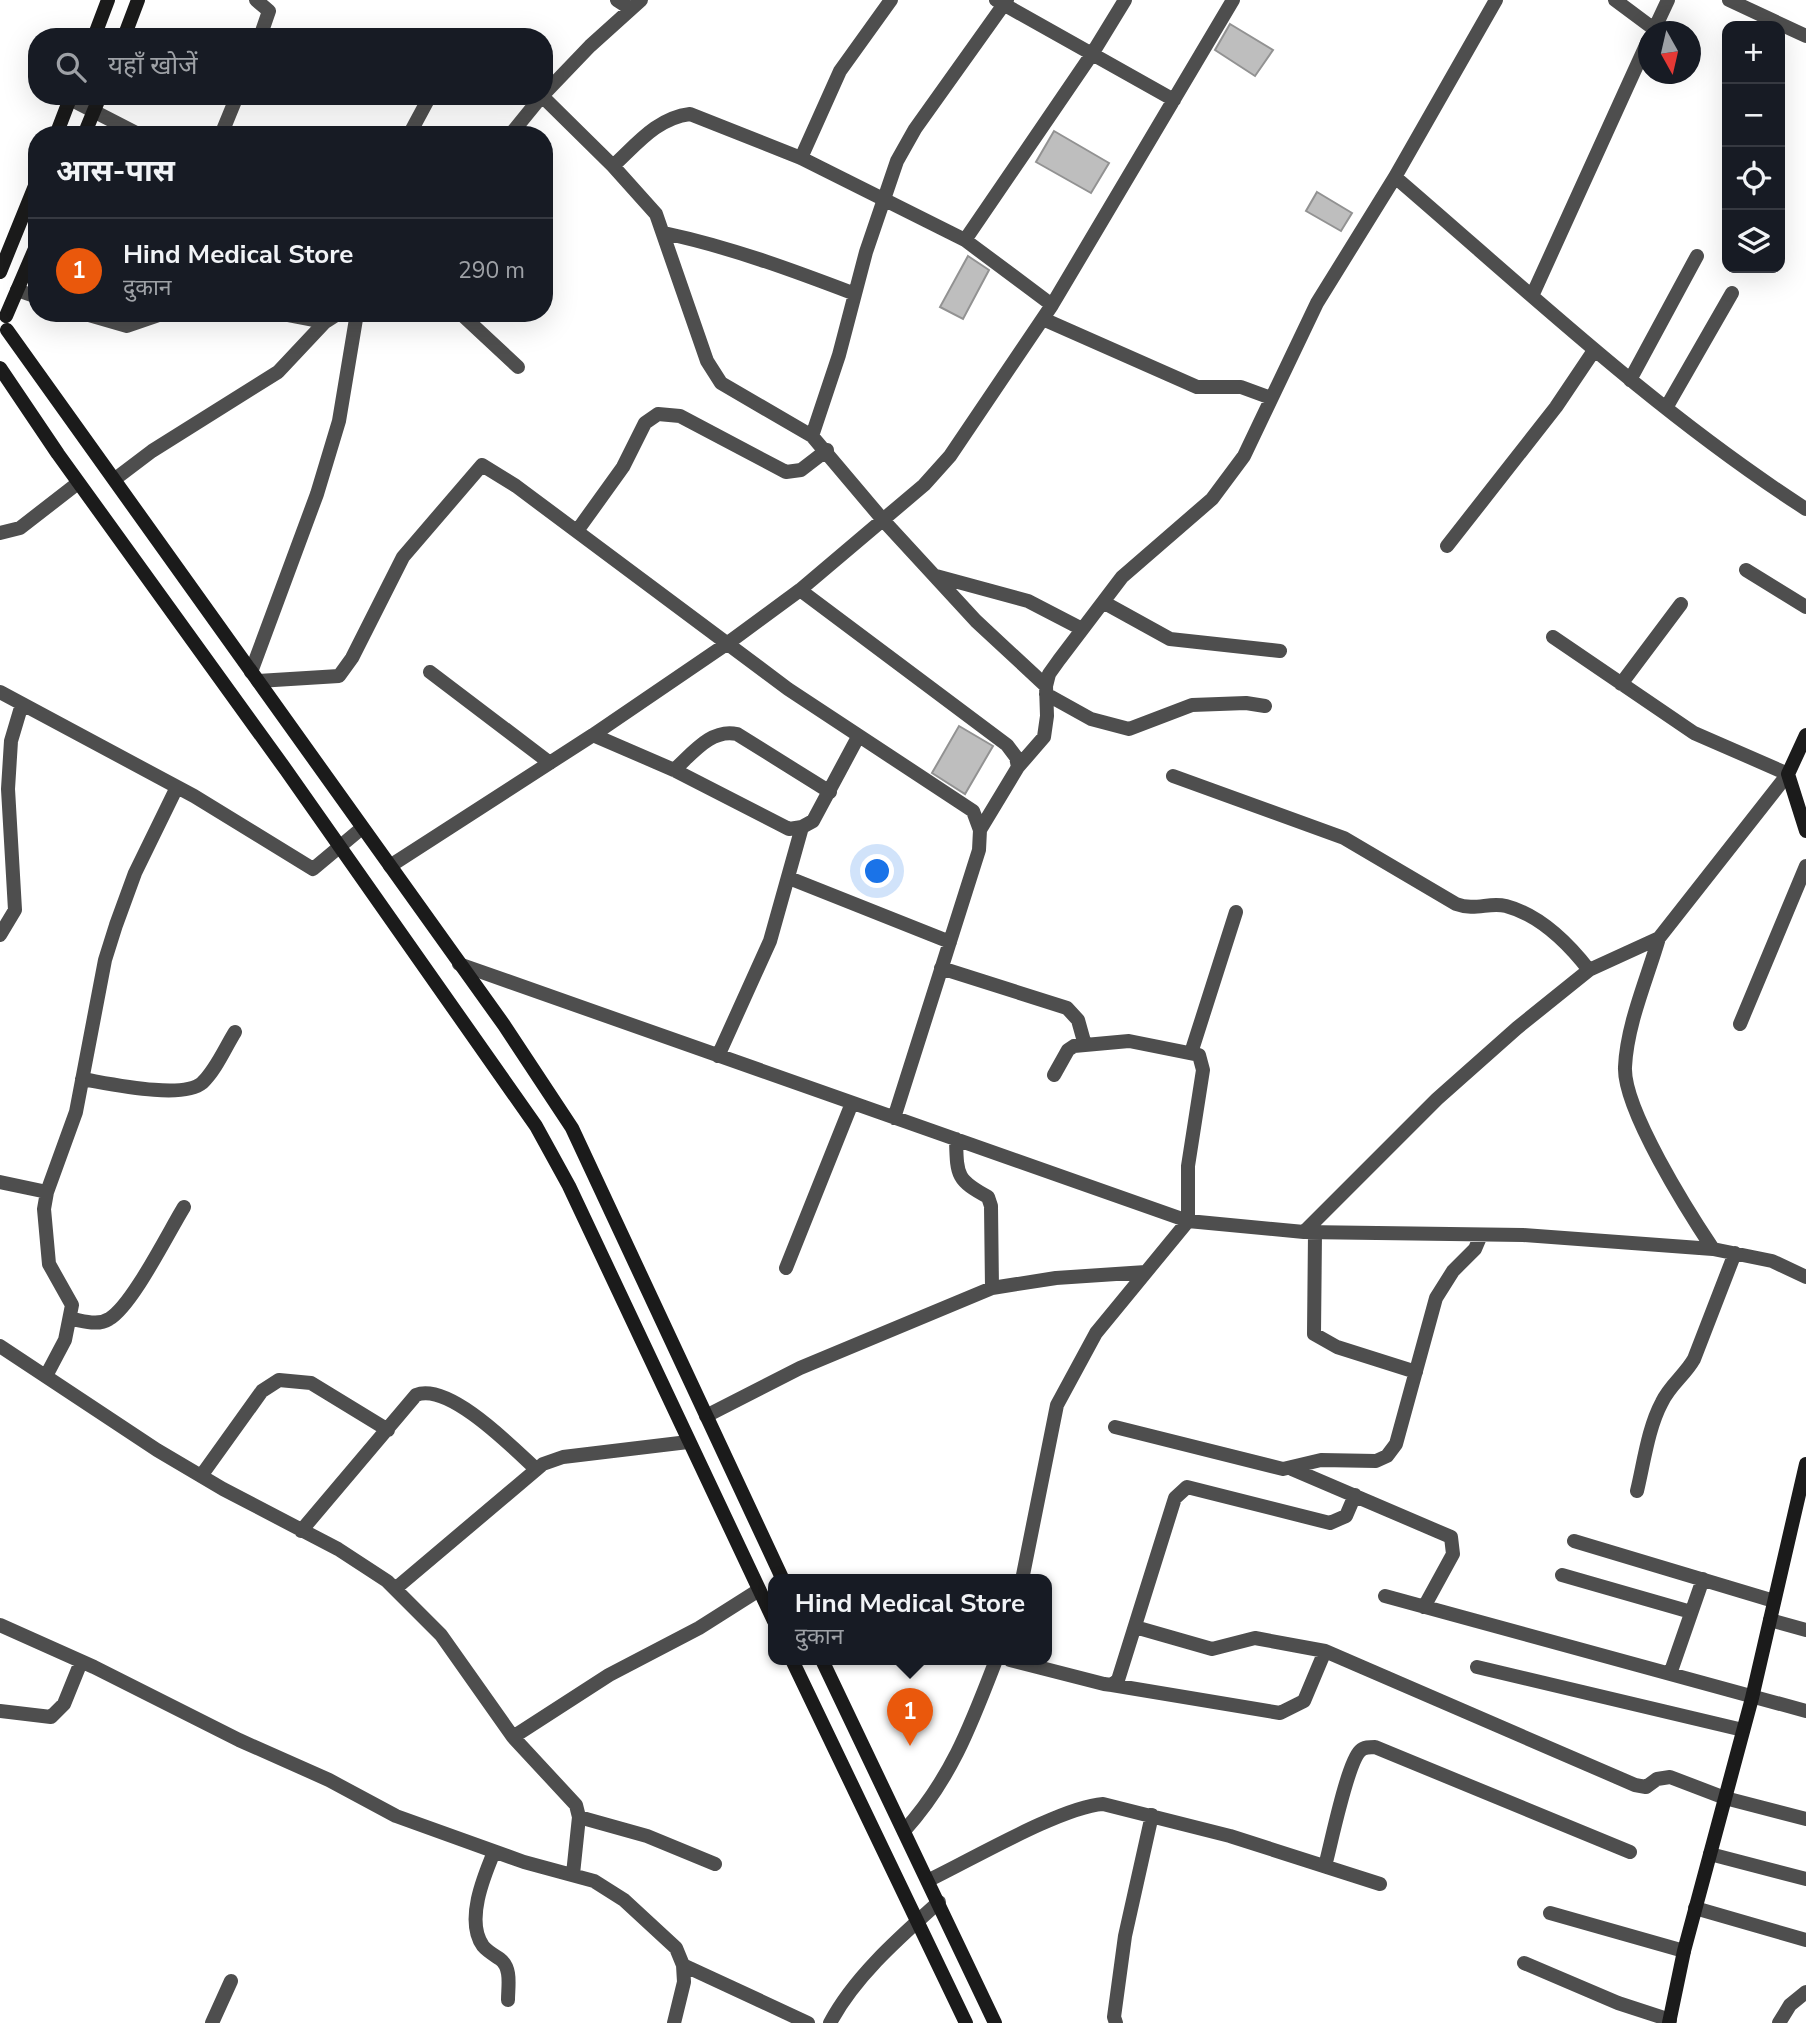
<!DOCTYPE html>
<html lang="hi">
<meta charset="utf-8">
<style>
body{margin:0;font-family:"Nunito Sans","Noto Sans Devanagari",sans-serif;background:#242831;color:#f1f3f6}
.controls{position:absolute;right:21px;top:21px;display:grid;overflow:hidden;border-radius:14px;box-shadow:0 7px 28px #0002}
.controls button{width:63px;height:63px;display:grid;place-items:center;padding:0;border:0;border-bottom:2px solid #363941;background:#171b24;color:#f1f3f6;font:35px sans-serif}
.compass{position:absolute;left:1638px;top:21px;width:63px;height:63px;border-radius:50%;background:#171b24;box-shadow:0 7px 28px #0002;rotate:172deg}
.you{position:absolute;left:878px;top:872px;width:24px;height:24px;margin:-18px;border:5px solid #fff;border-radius:50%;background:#1a73e8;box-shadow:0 0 0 10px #1a73e833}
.badge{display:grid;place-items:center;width:46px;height:46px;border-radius:50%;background:#ea580c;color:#fff;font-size:23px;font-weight:700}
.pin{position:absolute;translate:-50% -58px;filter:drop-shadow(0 2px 4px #0008)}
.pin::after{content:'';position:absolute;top:37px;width:24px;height:21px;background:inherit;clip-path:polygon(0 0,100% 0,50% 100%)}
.popup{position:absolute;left:768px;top:1574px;width:284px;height:91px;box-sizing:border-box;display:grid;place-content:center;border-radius:14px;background:#171b24;filter:drop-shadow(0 2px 5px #0005);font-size:23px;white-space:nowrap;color:#9ea1a6}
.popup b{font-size:26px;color:#f1f3f6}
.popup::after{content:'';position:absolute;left:50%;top:100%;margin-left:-14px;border:14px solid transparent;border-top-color:#171b24}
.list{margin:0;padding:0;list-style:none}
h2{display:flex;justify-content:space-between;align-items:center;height:91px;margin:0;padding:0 28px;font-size:30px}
h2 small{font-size:23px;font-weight:400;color:#9ea1a6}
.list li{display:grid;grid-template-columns:46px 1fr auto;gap:21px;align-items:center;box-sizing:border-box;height:105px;padding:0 28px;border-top:2px solid #363941}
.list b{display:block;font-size:26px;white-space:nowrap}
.list p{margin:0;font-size:23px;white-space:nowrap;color:#9ea1a6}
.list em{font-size:23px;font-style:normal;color:#9ea1a6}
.icon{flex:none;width:38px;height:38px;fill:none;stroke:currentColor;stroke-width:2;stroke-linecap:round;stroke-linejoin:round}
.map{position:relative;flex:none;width:1806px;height:2023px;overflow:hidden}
.search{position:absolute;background:#171b24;box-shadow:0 7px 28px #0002;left:28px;top:28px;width:525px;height:77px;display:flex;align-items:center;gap:18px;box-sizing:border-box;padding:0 24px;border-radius:28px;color:#9ea1a6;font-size:26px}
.panel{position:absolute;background:#171b24;box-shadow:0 7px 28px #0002;left:28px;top:126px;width:525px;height:196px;border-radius:28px}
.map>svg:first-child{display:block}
.building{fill:#bebebe;stroke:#929292;stroke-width:2}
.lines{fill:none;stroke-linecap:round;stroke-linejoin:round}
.street{stroke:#4e4e4e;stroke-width:14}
.secondary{stroke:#1b1b1b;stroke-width:14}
</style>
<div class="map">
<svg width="1806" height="2023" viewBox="0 0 1806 2023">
<rect width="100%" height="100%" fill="#fff"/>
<path class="building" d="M1230,24L1273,50L1255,76L1215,50Z
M1054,131L1109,163L1091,193L1036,162Z
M1317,192L1352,213L1341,231L1306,211Z
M968,256L989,270L963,319L940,307Z
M959,726L993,746L965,794L932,773Z"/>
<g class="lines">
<path class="street" d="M256,0L269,11L260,37
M617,0L631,9
M996,0L1174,100
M1615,0L1654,29
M1729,0L1806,36
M1653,32L1668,0
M544,94L590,46L641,0
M542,96L613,166L656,214L707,361L721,383L812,436L883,520L976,621L1046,686
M70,99L140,135
M221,135L237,96
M409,135L430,96
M510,135L541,97
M801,158L840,71L891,0
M613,166C637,144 657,118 690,114L801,158L965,240L1052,305
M1395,177C1529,292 1657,413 1806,509
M664,233C730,247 792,270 855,294
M965,240L1092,54L1125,0
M17,290L37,297
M1532,296L1648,41
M82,313L127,326L165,313
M278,313L325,322
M460,313L518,367
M1043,319L1197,387H1241L1271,398
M1630,380L1697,256
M1666,408L1732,293
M812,436L839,355L866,252L897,161L915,129L1007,0
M115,479L152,451L278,372L325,322L339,313
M577,531L623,467L645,423L658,414L680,416L786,472L801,470L827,450
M0,533L20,528L78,483
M1447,546L1556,407L1593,352
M1746,570L1806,607
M936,576L1028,601L1082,629
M800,590L1007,745L1016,757L1018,767L980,830
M1103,602L1170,639L1280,651
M251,672L317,494L339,421L357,313
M430,672L550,763
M258,681L339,676L352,658L403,557L482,465L516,486L788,689L973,811L980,830L979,850L894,1118
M1621,684L1681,604
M0,692L194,796L313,869L362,828
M1046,694L1091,719L1129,729L1192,705L1246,703L1265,706
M593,735L674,770L789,829L802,827L813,821L858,737
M1018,767L1044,737L1047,716L1046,686L1049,674L1059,660L1122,577L1212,499L1244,456L1317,303L1395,177L1496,0
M674,770C692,754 711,728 737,734L830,792
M1173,776L1344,838L1456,904C1475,911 1489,902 1506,906C1540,915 1568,943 1589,970
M390,866L593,735L728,643L800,590L924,485L950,456L1052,305L1233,0
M789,878L950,942
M0,935L15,910L8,789L11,741L22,704
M1659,938C1647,979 1627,1024 1625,1067C1623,1109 1689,1213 1713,1249
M459,964L1188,1221L1304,1232L1523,1235L1713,1249L1772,1261L1806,1277
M941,968L1067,1008L1078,1020L1085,1045
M1740,1024L1806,866
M1191,1053L1236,912
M718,1056L770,941L802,827
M82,1079C107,1083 182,1100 202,1083C216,1070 225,1048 235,1032
M956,1139C957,1175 956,1180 988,1197L991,1206L992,1288
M0,1182L47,1192
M1304,1232L1437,1099L1517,1028L1589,970L1659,938L1788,774L1694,733L1553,637
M1315,1233L1314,1334L1337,1347L1416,1372
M786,1268L852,1103
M72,1319C84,1321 98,1326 109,1319C132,1306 168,1233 184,1207
M0,1346L157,1450L223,1489L338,1549L387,1581L441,1635L513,1737L576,1805L579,1817L573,1874
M46,1376L65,1340L72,1305L49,1264L44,1209L47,1192L76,1112L105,960L116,925L135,873L177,787
M706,1416L800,1368L992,1288L1056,1278L1146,1272
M1115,1427L1283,1469L1321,1460L1376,1461L1387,1456L1396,1444L1436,1298L1453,1271L1475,1249L1481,1235
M1292,1469L1451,1537L1453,1554L1424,1607
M201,1476L262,1391L279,1380L311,1383L388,1430
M1637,1491C1644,1462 1648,1428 1662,1402C1670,1385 1685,1375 1694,1359L1735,1253
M301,1531L416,1395C449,1382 513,1448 536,1469
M1574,1541L1774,1601
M1562,1575L1691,1612
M1022,1580L1057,1405L1096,1333L1188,1221V1166L1203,1070L1199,1055L1129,1041L1074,1046L1068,1050L1054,1075
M395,1589L543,1464L563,1457L688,1442
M1385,1596L1806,1711
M1770,1620L1806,1630
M0,1625L94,1667L239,1740L329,1780L396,1816L524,1862L594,1881L624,1900L676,1948L683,1965L684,1982L674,2023
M1135,1627L1212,1649L1255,1638L1325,1651L1635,1785L1646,1787L1657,1779L1670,1777L1725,1798L1806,1819
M1010,1660L1104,1684L1112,1685L1118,1680L1175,1498L1187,1487L1330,1523L1346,1516L1355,1495
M1477,1667L1743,1730
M1670,1674L1703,1579
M1112,1685L1280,1713L1304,1701L1325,1651
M0,1711L51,1717L64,1704L81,1662
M513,1737L609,1675L699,1628L759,1590
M579,1817L647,1836L715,1864
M904,1831C951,1779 971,1725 996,1660
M494,1852C484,1876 465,1921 483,1946C487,1951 494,1955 500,1959C512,1968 508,1986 508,2000
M1710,1854L1806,1879
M1325,1866C1331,1844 1347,1764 1360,1751C1364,1747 1370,1747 1375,1747L1630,1852
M929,1880C971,1860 1061,1807 1103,1804L1230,1836L1380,1884
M1695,1908L1806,1940
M1550,1913L1684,1951
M1524,1963L1618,2003L1670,2020
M683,1965L808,2023
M212,2023L231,1981
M830,2023C855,1976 900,1937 939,1902
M1116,2023L1114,2017L1125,1936L1152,1815
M1779,2023L1790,2005L1806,1992"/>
<path class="secondary" d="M94,37L108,0
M124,37L138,0
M56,135L71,96
M84,135L100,96
M0,272L37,181
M6,316L37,244
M7,330L504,1025L572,1128L783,1580
M0,368L58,454L286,770L536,1126L569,1186L774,1621
M1806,735L1788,774L1806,831
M792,1660L966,2023
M822,1660L995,2023
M1669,2023L1684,1951L1752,1698L1806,1464"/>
</g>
</svg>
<div class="controls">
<button>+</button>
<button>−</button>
<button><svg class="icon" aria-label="locate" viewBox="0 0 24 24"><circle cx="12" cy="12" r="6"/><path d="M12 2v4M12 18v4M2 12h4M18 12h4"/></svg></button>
<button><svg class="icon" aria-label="layers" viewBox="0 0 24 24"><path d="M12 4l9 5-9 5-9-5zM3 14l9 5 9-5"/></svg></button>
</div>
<svg class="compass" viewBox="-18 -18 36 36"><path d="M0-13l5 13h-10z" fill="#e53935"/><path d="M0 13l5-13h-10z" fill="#9ea1a6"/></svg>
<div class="you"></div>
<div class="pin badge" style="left:910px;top:1746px">1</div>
<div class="popup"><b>Hind Medical Store</b>दुकान</div>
<div class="search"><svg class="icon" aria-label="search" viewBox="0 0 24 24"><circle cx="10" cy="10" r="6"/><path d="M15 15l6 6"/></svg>यहाँ खोजें</div>
<section class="panel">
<h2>आस-पास<small></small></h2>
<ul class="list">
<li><span class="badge">1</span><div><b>Hind Medical Store</b><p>दुकान</p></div><em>290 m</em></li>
</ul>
</section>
</div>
